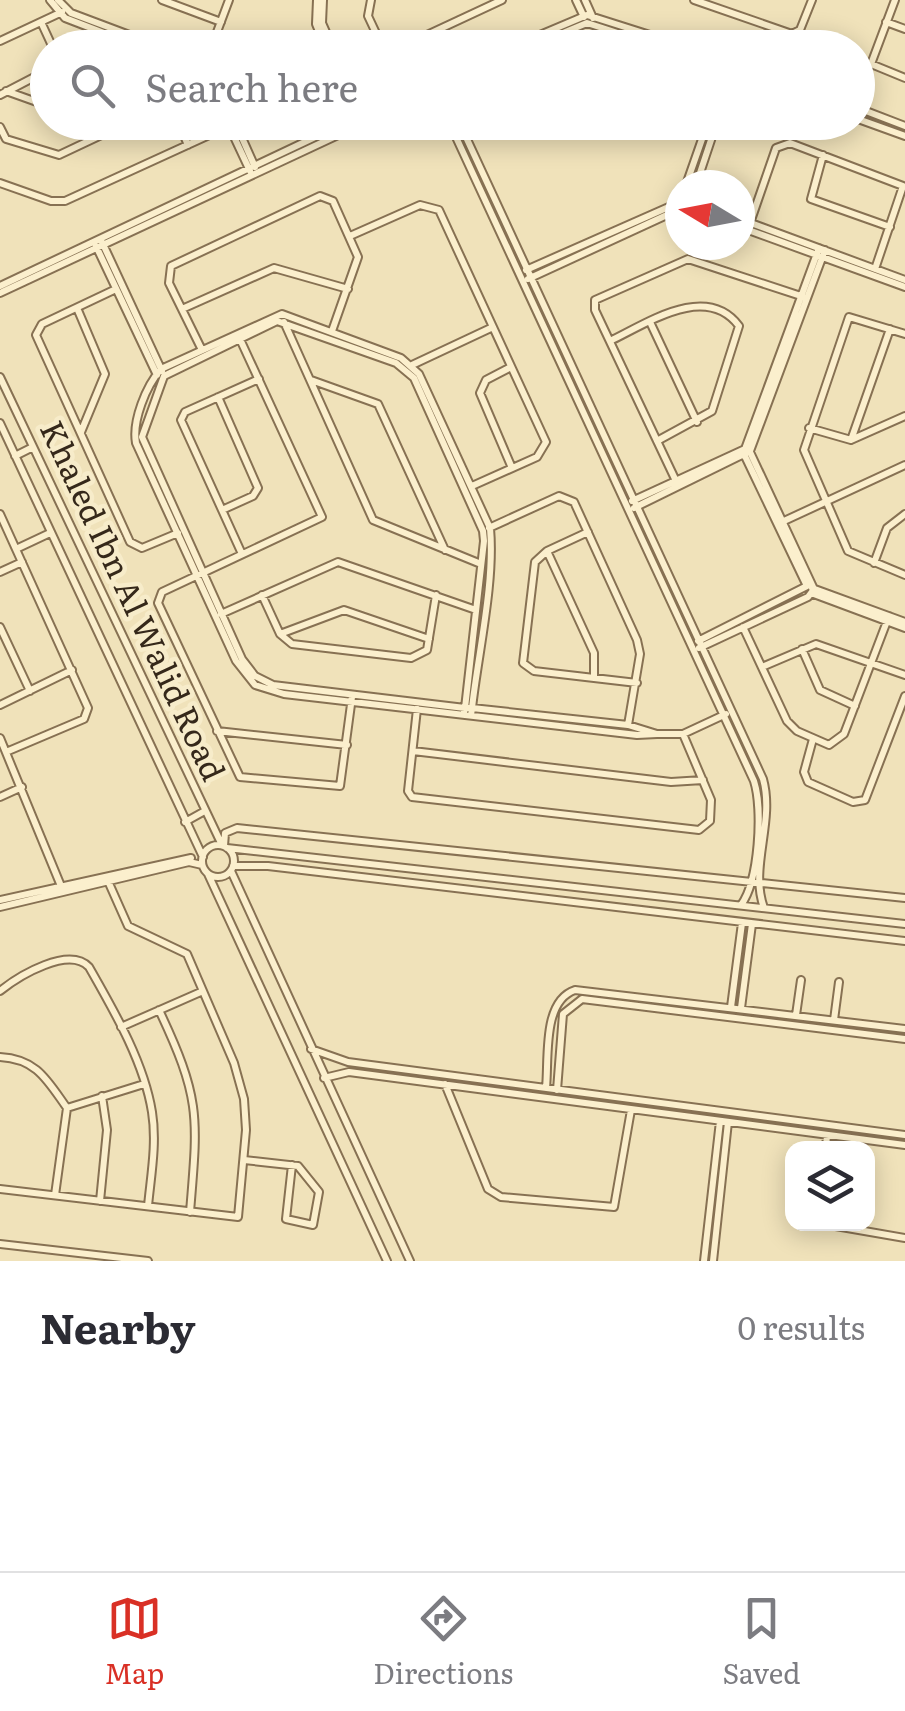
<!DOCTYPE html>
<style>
body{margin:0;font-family:Literata,serif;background:#f2f2f3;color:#2b2b33}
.controls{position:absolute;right:30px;bottom:30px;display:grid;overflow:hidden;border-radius:20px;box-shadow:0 5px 25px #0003}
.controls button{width:90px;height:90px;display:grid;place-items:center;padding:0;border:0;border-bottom:2px solid #e1e1e2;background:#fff;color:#2b2b33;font:50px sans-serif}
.compass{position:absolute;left:665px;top:170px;width:90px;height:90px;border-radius:50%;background:#fff;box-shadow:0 5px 25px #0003;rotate:280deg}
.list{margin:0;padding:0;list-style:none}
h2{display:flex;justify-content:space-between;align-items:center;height:130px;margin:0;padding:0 40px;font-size:42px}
h2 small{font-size:32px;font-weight:400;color:#7c7c81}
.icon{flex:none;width:55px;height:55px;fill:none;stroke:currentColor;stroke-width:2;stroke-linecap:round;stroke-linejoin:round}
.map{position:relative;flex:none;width:905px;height:1261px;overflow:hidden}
.search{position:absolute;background:#fff;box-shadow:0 5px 25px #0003;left:30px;right:30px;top:30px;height:110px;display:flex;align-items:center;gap:25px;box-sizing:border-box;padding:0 35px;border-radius:55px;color:#7c7c81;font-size:38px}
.sheet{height:310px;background:#fff}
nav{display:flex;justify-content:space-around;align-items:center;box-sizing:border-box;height:140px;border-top:2px solid #e1e1e2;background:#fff;font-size:28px;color:#7c7c81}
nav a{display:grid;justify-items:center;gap:5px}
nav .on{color:#d93025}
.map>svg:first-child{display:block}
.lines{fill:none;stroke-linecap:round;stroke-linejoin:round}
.minor-casing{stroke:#877153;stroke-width:10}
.minor{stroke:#fbefcd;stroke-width:6}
.labels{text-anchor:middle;stroke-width:9;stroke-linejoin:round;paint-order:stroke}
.street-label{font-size:32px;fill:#35281a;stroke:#f7ecca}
</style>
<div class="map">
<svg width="905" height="1261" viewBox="0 0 905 1261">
<rect width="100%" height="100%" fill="#f0e2ba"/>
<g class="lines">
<defs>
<path id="minor" d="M50,0L65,18L143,48
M58,0L71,13L164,48
M162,0L221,22
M317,0L316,24L326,48
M323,0L322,23L333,48
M371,0L368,16L383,48
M576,0L584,17
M585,0L593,18
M694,0L792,34L800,30L812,0
M895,0L871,64L905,78
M41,22L53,48
M886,22L905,29
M0,41L62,12
M211,48L229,0
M399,48L502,0
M509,48L587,15L691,48
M527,48L587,23L664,48
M6,91L48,106
M0,95L48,70
M858,108L905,126
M858,119L905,136
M92,122L111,130
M178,122L188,145
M235,122L255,167
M449,122L754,781C763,809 759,881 741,905
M459,122L763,779C775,822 749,867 764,908
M228,124L250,171
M0,127L6,139L59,155L129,122
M823,155L811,199L890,227
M0,183L51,201H65L229,126
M686,185L708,122
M696,185L717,122
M740,219L905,280
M750,223L776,148L790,143L903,186L875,269
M740,227L905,287
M350,236L420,205L439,210L546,442L537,457L472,486
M102,242L162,371
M96,246L157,375
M526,270L680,202
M528,279L680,209
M0,286L347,122
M116,289L42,324L36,335L130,542L142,548L178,533
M0,293L366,122
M77,308L105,374L81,432
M182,309L274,268L348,289
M284,322L373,520L481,564
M650,322L697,422
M905,334L849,317L804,450L848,551L905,575
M239,337L322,517L162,592L158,603L240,777L340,786L352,697
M610,341C646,324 706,282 739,326L712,411L657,441
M201,348L169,283L171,266L320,196L333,201L358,257L332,331
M412,365L493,327
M511,367L486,380L480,393L512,468
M0,377L222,845
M311,380L378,404L445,550
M218,397L258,488L253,496L222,510
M0,423L203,857
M809,428L851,440L905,416
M851,440L890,329
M15,456L33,447
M676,481L595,310V300L688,259L807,298
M632,501L745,449L819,248
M634,508L750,451L825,250
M0,514L88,708L84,719L6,752
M784,521L905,465
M489,528L559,496L574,502L637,640L640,654L628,725
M588,532L547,551L535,562L523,663L534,671L637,683
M16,549L50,533
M547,551L594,653V678
M242,554L181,420L185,412L259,379
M874,563L887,528L905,514
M0,572L22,562
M812,588L905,622
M811,593L905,628
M262,595L280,634L292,644L411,658L427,650L436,595
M221,614L338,562L476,610
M0,627L30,691
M743,627L787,721L797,731L829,745L844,734L889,616
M280,634L344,610L429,639
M698,641L807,586L743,452
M699,648L808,597L814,589L750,452
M802,649L820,690L855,706
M762,667L816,644L905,675
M0,705L72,670
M417,709L408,791L412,797L699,830L710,821L711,800L683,734
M464,714L465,708L484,541L483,531L414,378L396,363L277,321L164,376L142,437L242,659L255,676L273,685L465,708H472L628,725L657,734L637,735L284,694L255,685L236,661L136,443C132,421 146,386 161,369L282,314L401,358L419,374L490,528C495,582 478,654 472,708L471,715
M217,731L347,745
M658,734H683L726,714
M0,738L61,886
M813,739L804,772L808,782L853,802L865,800L905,696
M413,751L671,782L703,780
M0,797L22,787
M185,822L203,812
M202 861a16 16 0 1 1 32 0a16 16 0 1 1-32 0Z
M224,846L225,833L237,828L905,898
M227,848L905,924
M233,866H268L905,941
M231,871L410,1261
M208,874L387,1261
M0,900L191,858
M0,907L189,862L202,865
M0,991C20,975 69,946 89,967C114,1011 144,1062 152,1112C157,1143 151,1175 148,1206
M731,1007L742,923
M741,1008L752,924
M159,1010C201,1099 198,1116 190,1212
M796,1015L801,980
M834,1020L839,982
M121,1027L203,991
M311,1049L348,1062L905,1135
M0,1057C37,1059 47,1080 67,1108
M324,1078L349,1072L905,1145
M445,1084L488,1189L501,1197L614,1207L631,1110
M546,1088C549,1058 542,1001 575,990L905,1029
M557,1090L563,1014L582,999L905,1039
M826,1148L827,1135
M244,1160L298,1166L319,1192L313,1225L286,1219L292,1165
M0,1189L238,1217L246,1130L244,1099L234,1063L187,954L128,926L108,881
M55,1195L67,1108L144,1084
M100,1201L107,1130L102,1096
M824,1224L905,1238
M0,1244L148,1261
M704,1261L720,1121
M713,1261L728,1122"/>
</defs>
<use href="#minor" class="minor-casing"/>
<use href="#minor" class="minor"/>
</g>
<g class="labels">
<g class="street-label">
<text transform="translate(132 601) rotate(65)" y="11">Khaled Ibn Al Walid Road</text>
</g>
</g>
</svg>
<div class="controls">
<button><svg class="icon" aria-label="layers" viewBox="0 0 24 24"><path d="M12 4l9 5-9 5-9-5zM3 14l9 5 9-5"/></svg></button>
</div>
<svg class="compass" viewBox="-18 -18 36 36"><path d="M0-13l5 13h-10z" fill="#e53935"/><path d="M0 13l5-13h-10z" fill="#7c7c81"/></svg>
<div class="search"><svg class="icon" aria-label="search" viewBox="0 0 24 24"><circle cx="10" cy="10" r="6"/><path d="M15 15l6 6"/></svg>Search here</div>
</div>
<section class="sheet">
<h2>Nearby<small>0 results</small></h2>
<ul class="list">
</ul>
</section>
<nav>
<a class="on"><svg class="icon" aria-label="map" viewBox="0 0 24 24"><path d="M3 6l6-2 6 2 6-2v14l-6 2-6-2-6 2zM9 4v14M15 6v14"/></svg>Map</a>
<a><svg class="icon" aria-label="directions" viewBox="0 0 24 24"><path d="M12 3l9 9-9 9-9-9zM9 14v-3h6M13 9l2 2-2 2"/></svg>Directions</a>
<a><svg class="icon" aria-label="saved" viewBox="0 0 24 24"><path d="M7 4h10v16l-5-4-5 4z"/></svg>Saved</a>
</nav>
